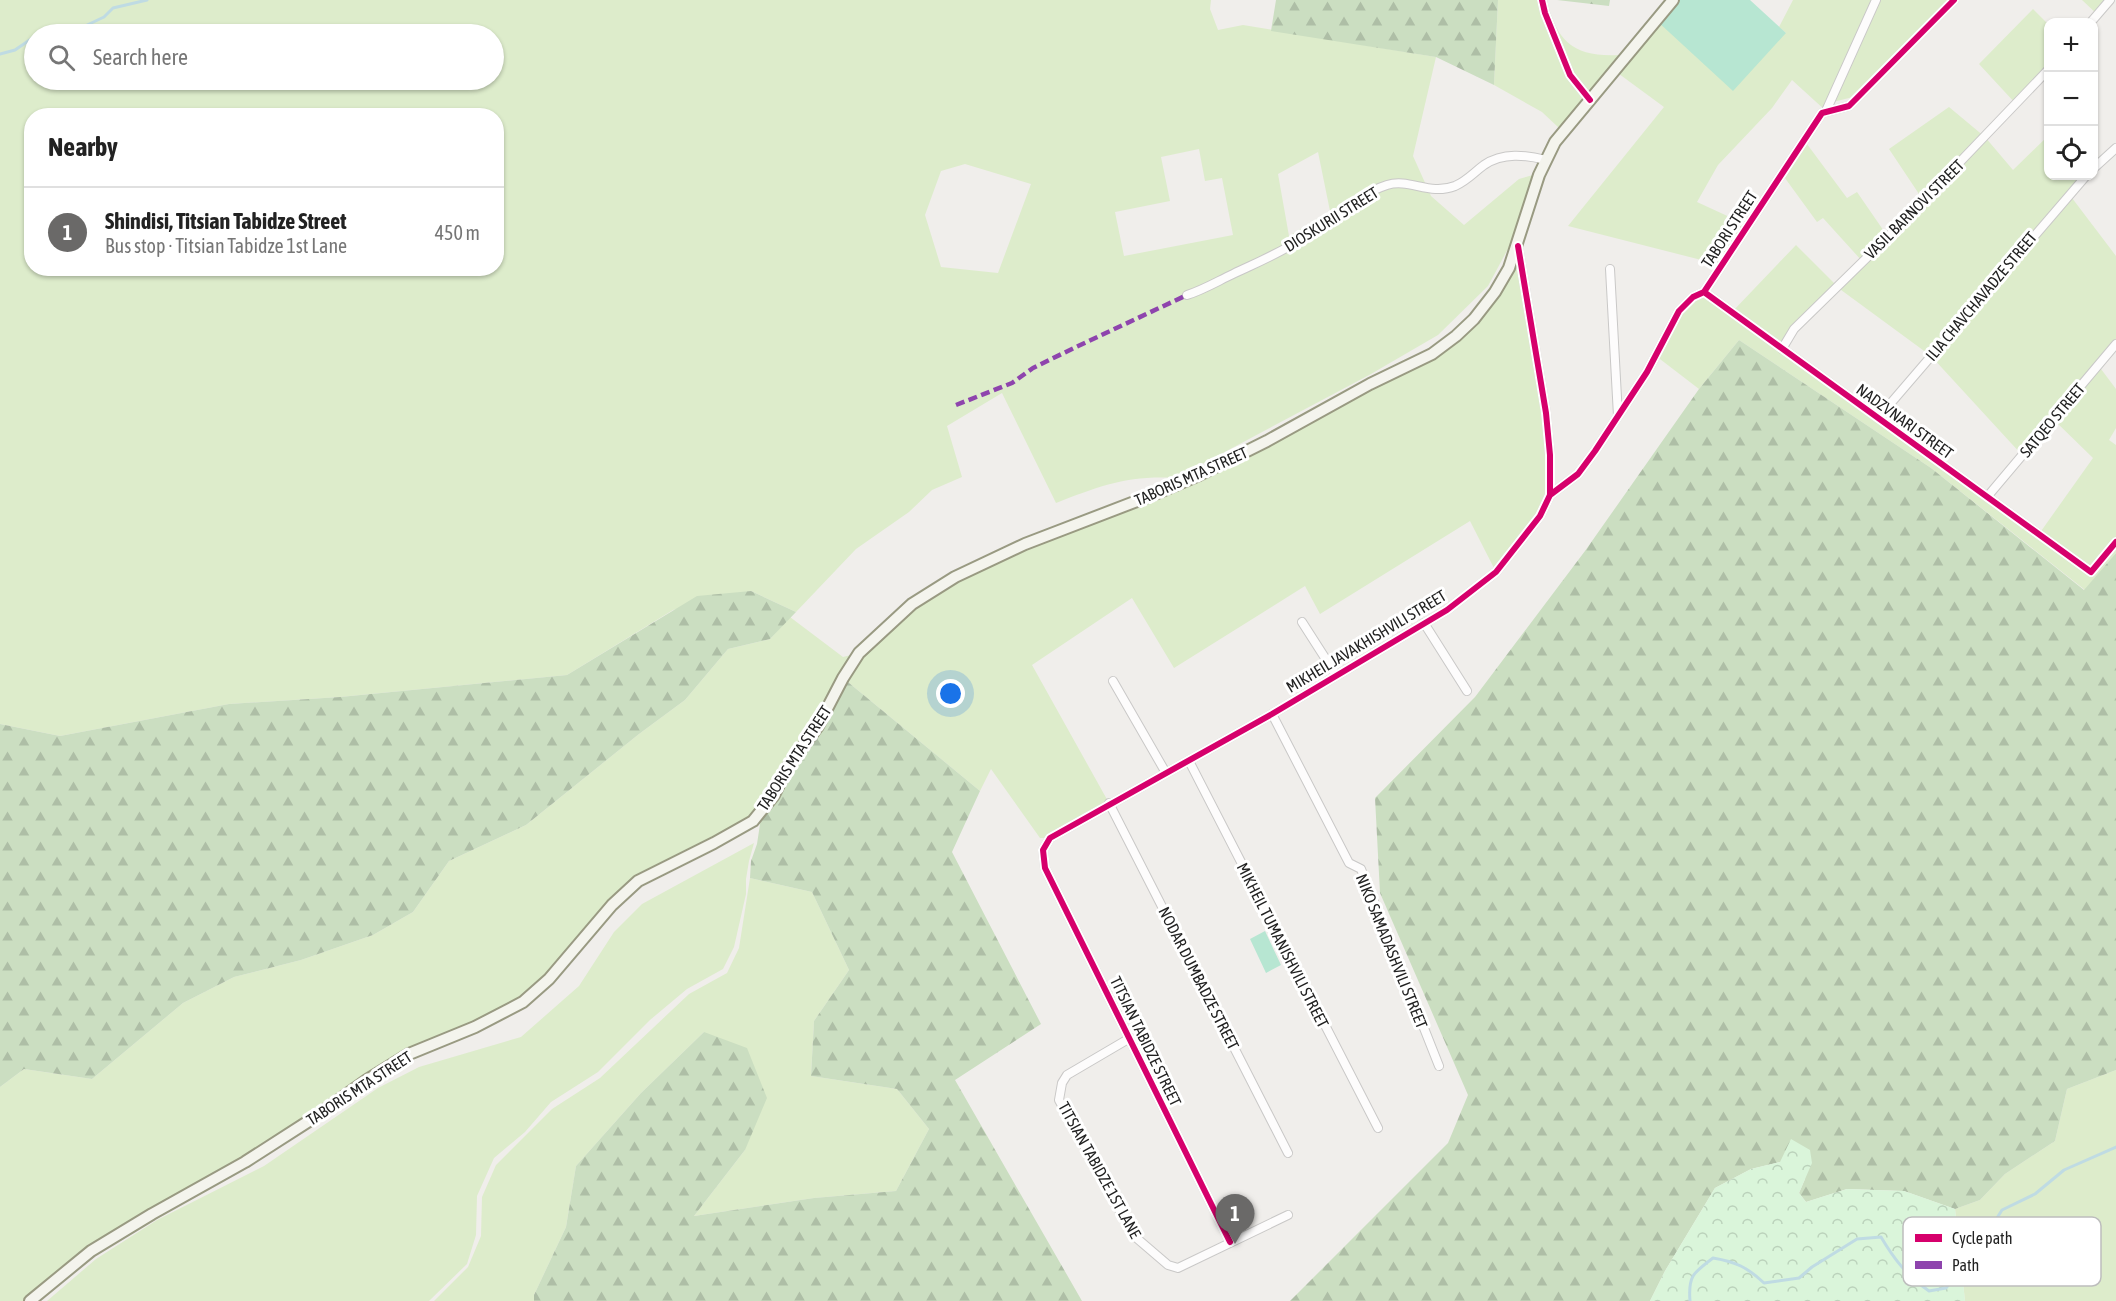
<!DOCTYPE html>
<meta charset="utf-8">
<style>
body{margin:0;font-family:"Asap Condensed",sans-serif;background:#f6f6f6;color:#222}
.controls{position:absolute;right:18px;top:18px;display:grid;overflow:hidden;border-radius:12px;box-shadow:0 2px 4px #0004}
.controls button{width:54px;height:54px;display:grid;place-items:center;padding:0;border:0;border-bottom:2px solid #e0e0e0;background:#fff;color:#222;font:30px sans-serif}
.you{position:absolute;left:951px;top:694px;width:21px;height:21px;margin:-15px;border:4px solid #fff;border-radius:50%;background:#1a73e8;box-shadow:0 0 0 9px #1a73e833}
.badge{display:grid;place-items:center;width:39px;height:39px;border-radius:50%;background:#6a6968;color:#fff;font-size:20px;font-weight:700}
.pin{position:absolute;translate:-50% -50px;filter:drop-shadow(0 2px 3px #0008)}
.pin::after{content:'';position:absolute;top:32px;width:21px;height:18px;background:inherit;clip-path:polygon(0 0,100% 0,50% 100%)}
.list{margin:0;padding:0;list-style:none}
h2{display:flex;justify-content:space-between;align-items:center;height:78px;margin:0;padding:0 24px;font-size:26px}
h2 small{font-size:20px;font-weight:400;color:#767676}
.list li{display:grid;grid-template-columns:39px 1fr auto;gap:18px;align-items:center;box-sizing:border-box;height:90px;padding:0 24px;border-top:2px solid #e0e0e0}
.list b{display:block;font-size:22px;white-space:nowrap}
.list p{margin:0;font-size:20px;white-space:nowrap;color:#767676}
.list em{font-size:20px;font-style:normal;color:#767676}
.icon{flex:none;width:33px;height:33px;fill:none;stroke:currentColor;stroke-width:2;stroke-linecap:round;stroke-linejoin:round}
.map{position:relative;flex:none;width:2116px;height:1301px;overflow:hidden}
.search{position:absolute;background:#fff;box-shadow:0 2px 4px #0004;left:24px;top:24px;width:480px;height:66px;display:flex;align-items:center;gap:15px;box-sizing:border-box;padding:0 21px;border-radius:33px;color:#767676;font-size:22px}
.panel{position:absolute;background:#fff;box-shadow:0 2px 4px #0004;left:24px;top:108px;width:480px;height:168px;border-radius:24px}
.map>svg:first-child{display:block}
.grass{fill:#ddeccb;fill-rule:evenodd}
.forest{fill:url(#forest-firs)}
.park{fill:url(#park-crowns)}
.pitch{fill:#b7e6d2}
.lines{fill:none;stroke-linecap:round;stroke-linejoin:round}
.stream{stroke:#bfdbe3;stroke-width:3}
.minor-casing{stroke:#c9c8c7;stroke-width:10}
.secondary-casing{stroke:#999a82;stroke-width:14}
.minor{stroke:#fdfcfc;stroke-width:8}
.secondary{stroke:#f4f4ed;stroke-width:10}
.quiet{stroke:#8e44ad;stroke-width:4.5;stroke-dasharray:9 4.5;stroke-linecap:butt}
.cycleway-casing{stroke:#fff;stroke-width:10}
.cycleway{stroke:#d6006c;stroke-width:6}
.labels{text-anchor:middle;stroke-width:6;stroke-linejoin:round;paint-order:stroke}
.street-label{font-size:16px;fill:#222;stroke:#fff}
.key{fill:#fff;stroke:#bdbdbd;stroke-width:1.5}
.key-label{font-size:16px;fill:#222}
</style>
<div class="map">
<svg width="2116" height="1301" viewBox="0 0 2116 1301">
<defs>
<pattern id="forest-firs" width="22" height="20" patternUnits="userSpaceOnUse" patternTransform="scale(1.5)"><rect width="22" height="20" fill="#cbdec1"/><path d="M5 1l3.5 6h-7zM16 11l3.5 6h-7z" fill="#aebea6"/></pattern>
<pattern id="park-crowns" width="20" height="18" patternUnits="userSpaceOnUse" patternTransform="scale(1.5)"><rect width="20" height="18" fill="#daf5da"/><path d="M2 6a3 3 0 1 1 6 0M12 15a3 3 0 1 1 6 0" fill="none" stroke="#bbd2bb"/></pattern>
</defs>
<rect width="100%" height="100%" fill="#f0eeeb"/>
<path class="grass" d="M0,0H1211L1210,9L1218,30L1243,25L1436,57L1413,156L1431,196L1464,225L1519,179L1533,175L1517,232L1488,286L1438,335L1371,374L1176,478C1129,475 1099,486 1056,503L1002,393L947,426L962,477L932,490L909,512L856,549L796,612L751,591L673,610L567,675L340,697L229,704L60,736L0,724ZM34,34H494V80H34ZM32,116H496V268H32ZM1199,149L1205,181L1222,178L1233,235L1124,256L1115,212L1170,201L1161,157ZM1318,152L1330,211L1289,236L1278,174ZM965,164L1031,184L998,273L941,267L925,215L941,171Z
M1498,0H1546C1558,43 1574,57 1619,55L1559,128L1542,112L1494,85Z
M1793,0H1873L1826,111L1792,80L1772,108L1718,165L1697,202L1747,225L1721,265L1568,226L1664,107L1615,71L1657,21L1786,33L1779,27Z
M1880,0H1949L1853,97L1833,102Z
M2082,0H2110L2098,15Z
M2033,9L2048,24V70L2016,104L1979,64Z
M1949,107L1985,137L2013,170L2048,136V176H2080L2082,179L2069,194L2116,256V344L2098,365L2116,389V428L2109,440L2116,445V553L2085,590L1931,468L1739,340L1699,389L1656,356L1679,311L1704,292L1732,312L1796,245L1837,286L1862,261L1823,218L1817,222L1782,174L1804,140L1847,198L1857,192L1888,237L1923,200L1889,149ZM1837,287L1931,356L2022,455L2053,419L2093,458L2039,534L1782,349L1794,329Z
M1518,246L1546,413L1550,495L1496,572L1470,521L1320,614L1305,586L1174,668L1132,598L1032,665L1109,803L1050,838H1040L991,769L980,791L843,678L762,811L642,878L524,1005L408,1055L93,1252L36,1301H0V1087L24,1069L92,1079L183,1003L234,977L301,960L373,935L413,912L449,861L526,825L639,734L685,700L728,649L770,639L790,617L843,657L859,653L874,638L955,577L1150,496L1402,370L1474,319Z
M754,843L749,861L746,879V894L734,947L723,969L687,989L650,1020L598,1072L551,1102L525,1132L494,1158L477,1196L476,1235L467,1264L429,1301H47L96,1259L157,1220L264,1166L378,1088L419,1067L521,1037L579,986L614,932L642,904Z
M750,878L812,892L849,970L814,1021L811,1076L897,1089L929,1129L896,1191L814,1198L694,1216L745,1150L704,1032L641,1093L576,1166L566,1227L534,1295V1301H434L468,1267L481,1236L482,1197L496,1165L552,1109L600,1078L689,994L727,973L739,948Z
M2116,1070V1301H1965L1955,1209L1980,1200L2005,1174L2055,1141L2067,1089Z"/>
<path class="forest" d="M1276,0H1498L1494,85L1436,57L1271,31Z
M1557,0H1610L1609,6Z
M1739,340L1931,468L2084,590L2116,553V1070L2067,1089L2055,1141L2005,1174L1980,1200L1955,1209L1904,1191L1847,1189L1806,1202L1799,1193L1805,1179L1780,1162L1751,1169L1715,1188L1665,1271L1650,1301H1290L1448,1143L1468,1095L1380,893L1375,798L1475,697L1585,551L1699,389Z
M751,591L796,612L770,639L728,649L685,700L639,734L526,825L449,861L413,912L373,935L301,960L234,977L183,1003L92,1079L24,1069L0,1087V724L60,736L229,704L340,697L567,675L697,596Z
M843,678L980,791L952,852L1041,1024L955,1080L1082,1301H534V1295L566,1227L576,1166L641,1093L704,1032L747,1048L767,1098L745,1150L694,1216L814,1198L896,1191L929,1129L897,1089L811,1076L814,1021L849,970L812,892L750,878L751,861L757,844L762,811Z"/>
<path class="park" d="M1791,1139L1810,1150L1812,1163L1799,1193L1806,1202L1847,1189L1904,1191L1955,1209L1965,1301H1650L1665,1271L1715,1188L1751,1169L1780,1162Z"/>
<path class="pitch" d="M1677,0H1750L1786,33L1733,91L1657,21Z
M1265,931L1281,965L1266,973L1250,939Z"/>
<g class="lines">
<path class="stream" d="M53,34L85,26L104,17L113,8L147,0
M0,54L15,50L34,37
M1690,1301C1688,1276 1693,1273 1713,1258C1736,1262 1747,1267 1764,1283L1799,1278L1812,1267L1857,1239L1881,1237C1894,1259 1907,1276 1929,1291L1946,1288L1975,1253L2002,1210L2035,1194L2064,1170L2116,1147"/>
<defs>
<path id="minor" d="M1542,0L1545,13L1570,75L1590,100
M2091,22L2110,0
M1826,111L1876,0
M2094,168L2116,148
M1610,269L1618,416
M1704,292L2091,572L2116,542
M1187,295C1203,290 1218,281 1233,274C1258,262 1283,252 1306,236C1333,219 1356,195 1387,185C1410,178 1429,196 1455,186C1468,180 1473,173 1484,165C1503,152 1526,155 1546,160
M1782,349L1794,329L1888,237L2048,70
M1878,418L2086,176
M1550,495L1578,474L1595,451L1647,372L1679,311L1693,297L1704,292L1822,113L1849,106L1954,0
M1987,497L2116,344
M1302,622L1336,675
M1424,623L1467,691
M1113,681L1166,773
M1272,714L1349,863L1361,869L1439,1066
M1189,761L1378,1128
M1109,803L1288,1153
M1130,1038L1067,1075L1062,1083L1059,1100L1133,1235L1168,1265L1178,1268L1288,1215
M1230,1242L1045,868L1043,850L1050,838L1272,714L1447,610L1496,572L1540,516L1550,495V455L1546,413L1518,246"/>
<path id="secondary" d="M30,1301L91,1251L152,1214L245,1162L312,1119L367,1080L409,1054L475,1027L523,1002L549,979L612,905L638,881L714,843L753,821L774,795L787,768L818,726L843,678L859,653L912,604L955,577L1025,544L1150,496L1199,475L1267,441L1370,384L1432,354L1456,336L1474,319L1495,292L1509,268L1539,175L1555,142L1673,0"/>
</defs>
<use href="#minor" class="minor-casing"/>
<use href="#secondary" class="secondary-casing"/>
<use href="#minor" class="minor"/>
<use href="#secondary" class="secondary"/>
<path class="quiet" d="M956,405L1012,383L1033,368L1076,347L1187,295"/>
<defs>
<path id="cycleway" d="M1542,0L1545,13L1570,75L1590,100
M1704,292L2091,572L2116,542
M1550,495L1578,474L1595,451L1647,372L1679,311L1693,297L1704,292L1822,113L1849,106L1954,0
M1230,1242L1045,868L1043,850L1050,838L1272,714L1447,610L1496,572L1540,516L1550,495V455L1546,413L1518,246"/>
</defs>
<use href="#cycleway" class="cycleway-casing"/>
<use href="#cycleway" class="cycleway"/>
</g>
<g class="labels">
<g class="street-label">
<text transform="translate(1914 209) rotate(-45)" y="6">VASIL BARNOVI STREET</text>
<text transform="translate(1331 219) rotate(-32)" y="6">DIOSKURII STREET</text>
<text transform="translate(1729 229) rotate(-57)" y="6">TABORI STREET</text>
<text transform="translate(1981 296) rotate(-50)" y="6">ILIA CHAVCHAVADZE STREET</text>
<text transform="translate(2052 420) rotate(-50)" y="6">SATQEO STREET</text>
<text transform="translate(1905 421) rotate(36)" y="6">NADZVNARI STREET</text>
<text transform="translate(1191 476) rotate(-24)" y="6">TABORIS MTA STREET</text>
<text transform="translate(1366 641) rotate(-31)" y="6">MIKHEIL JAVAKHISHVILI STREET</text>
<text transform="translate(794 758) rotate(-57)" y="6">TABORIS MTA STREET</text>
<text transform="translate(1283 945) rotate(63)" y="6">MIKHEIL TUMANISHVILI STREET</text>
<text transform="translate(1392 951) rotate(68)" y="6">NIKO SAMADASHVILI STREET</text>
<text transform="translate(1199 978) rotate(63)" y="6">NODAR DUMBADZE STREET</text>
<text transform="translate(1146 1041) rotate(64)" y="6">TITSIAN TABIDZE STREET</text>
<text transform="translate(359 1088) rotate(-33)" y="6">TABORIS MTA STREET</text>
<text transform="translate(1100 1170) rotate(61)" y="6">TITSIAN TABIDZE 1ST LANE</text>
</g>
</g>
<rect x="1903" y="1217" width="198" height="69" rx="9" class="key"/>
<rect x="1915" y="1234" width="27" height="8" fill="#d6006c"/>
<rect x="1915" y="1261" width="27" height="8" fill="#8e44ad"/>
<g class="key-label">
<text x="1952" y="1244">Cycle path</text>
<text x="1952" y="1271">Path</text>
</g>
</svg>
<div class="controls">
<button>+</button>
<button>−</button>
<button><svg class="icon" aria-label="locate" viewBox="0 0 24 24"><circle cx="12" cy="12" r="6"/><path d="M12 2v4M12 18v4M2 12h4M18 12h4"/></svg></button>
</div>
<div class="you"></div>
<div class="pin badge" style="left:1235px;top:1244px">1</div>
<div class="search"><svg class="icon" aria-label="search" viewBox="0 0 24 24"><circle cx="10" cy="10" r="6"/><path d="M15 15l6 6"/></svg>Search here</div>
<section class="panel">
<h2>Nearby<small></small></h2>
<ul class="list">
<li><span class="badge">1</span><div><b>Shindisi, Titsian Tabidze Street</b><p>Bus stop · Titsian Tabidze 1st Lane</p></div><em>450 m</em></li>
</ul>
</section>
</div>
